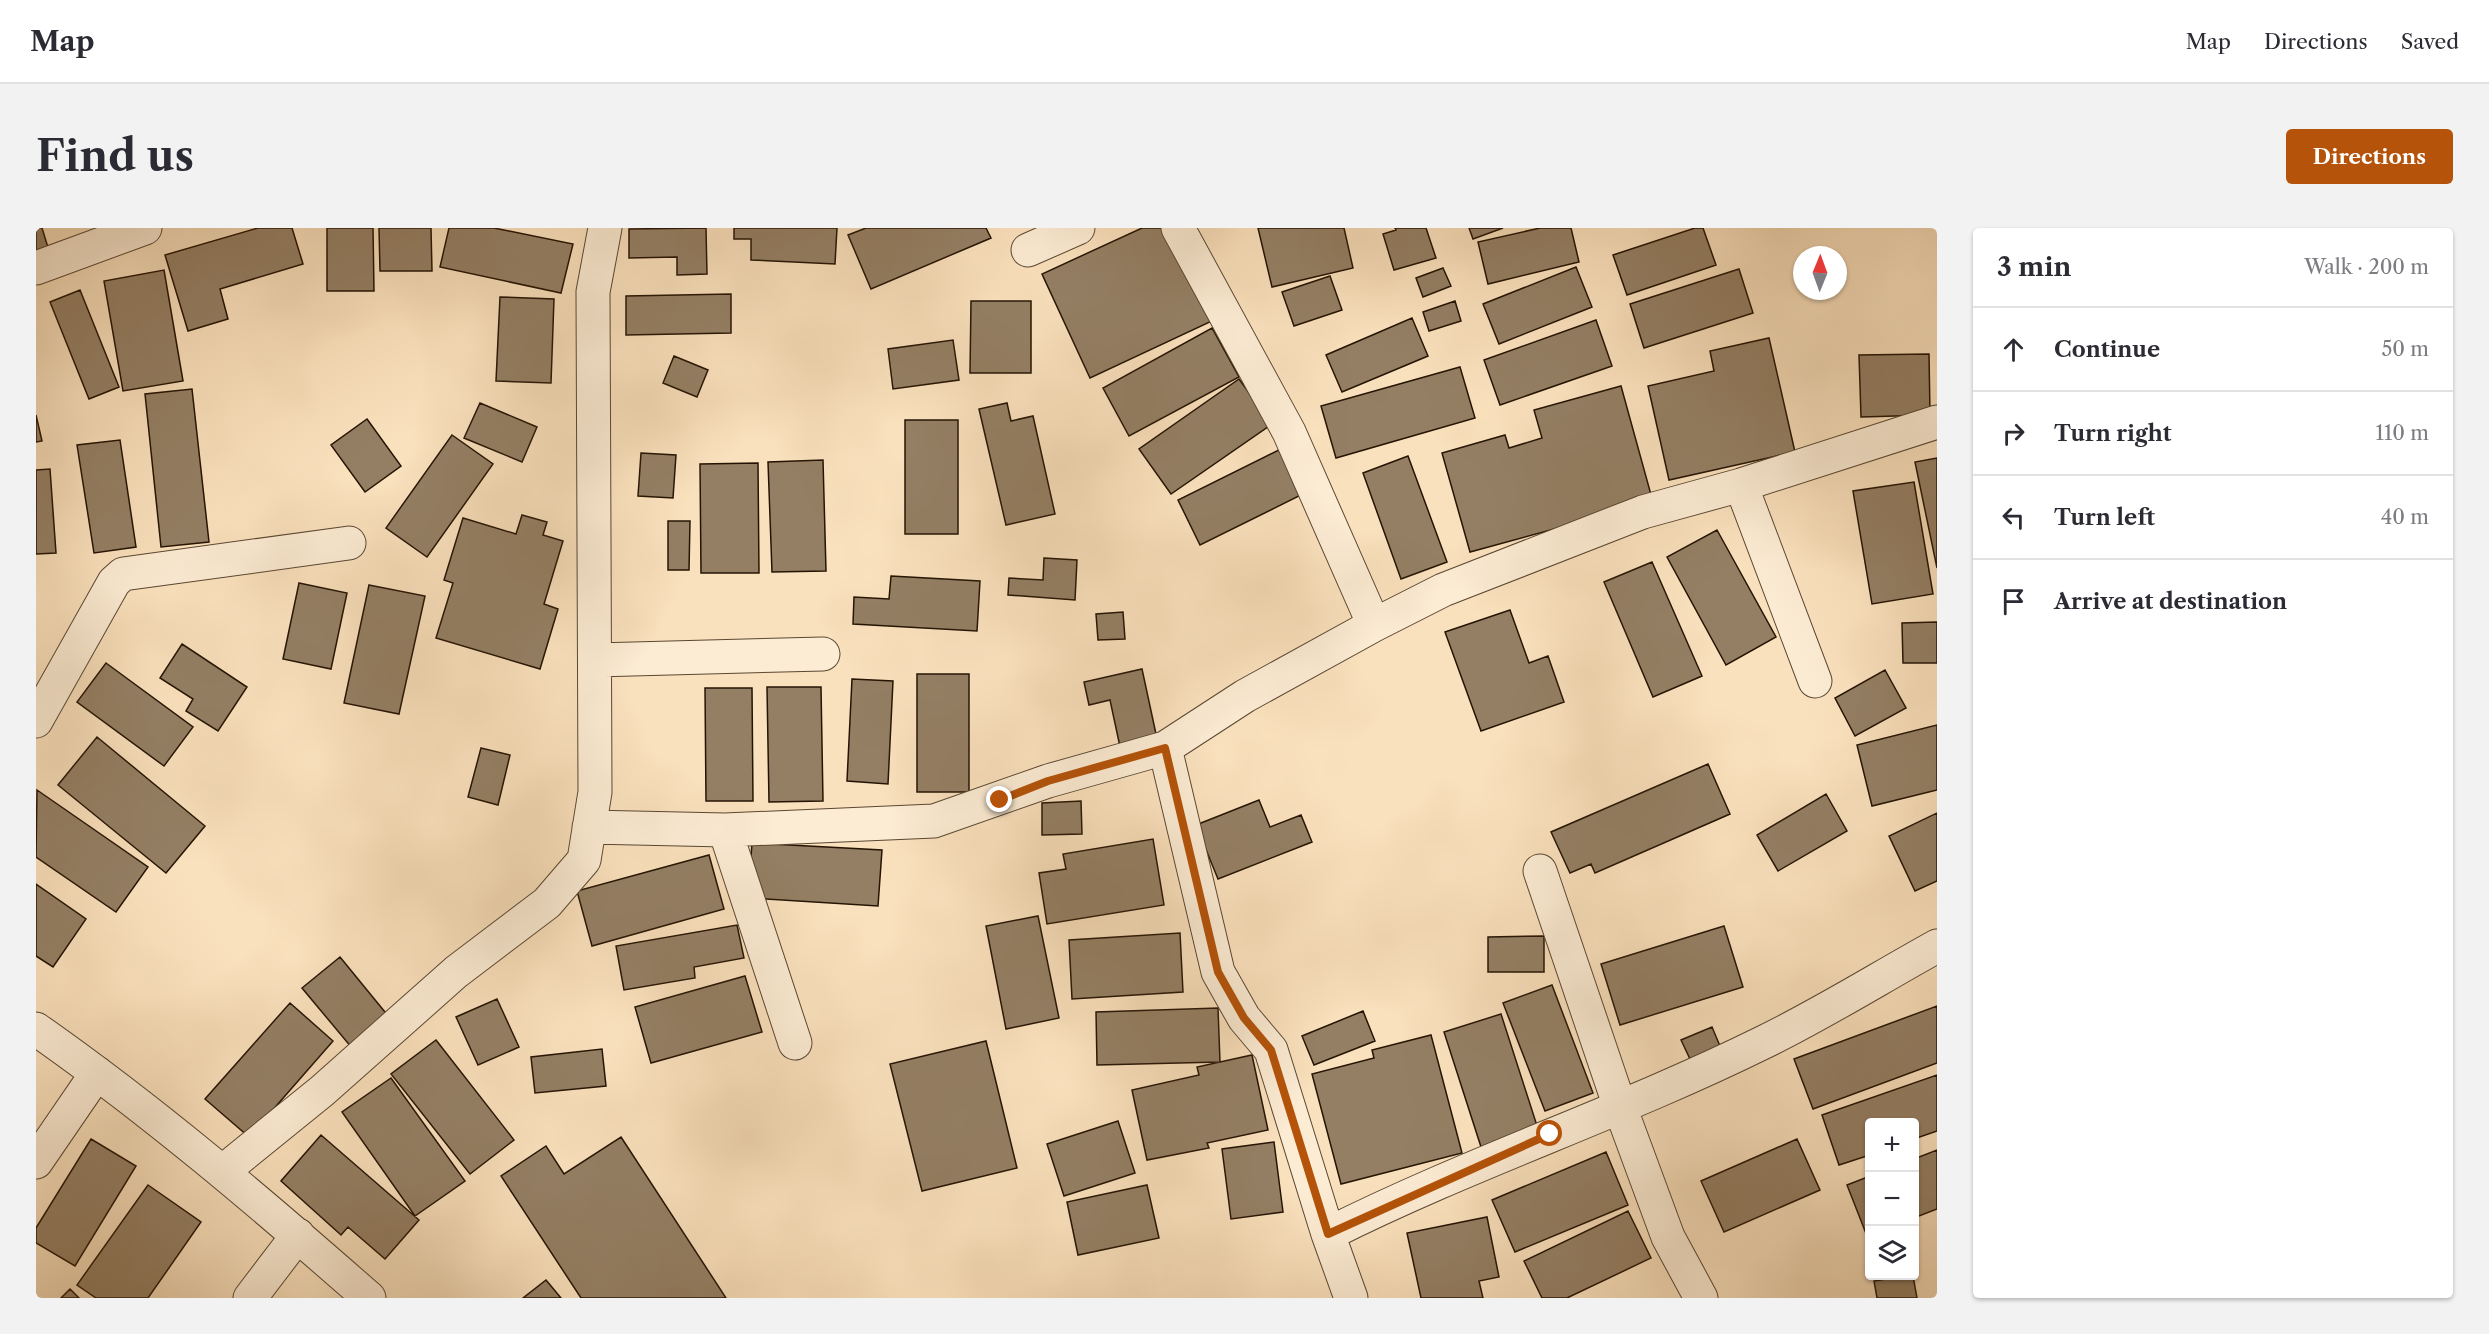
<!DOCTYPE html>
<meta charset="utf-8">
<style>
body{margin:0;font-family:"Libre Caslon Text",serif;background:#f2f2f3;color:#2b2b33}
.controls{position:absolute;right:18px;bottom:18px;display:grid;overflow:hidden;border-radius:6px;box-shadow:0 2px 4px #0004}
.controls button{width:54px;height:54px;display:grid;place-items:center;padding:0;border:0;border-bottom:2px solid #e1e1e2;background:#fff;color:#2b2b33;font:30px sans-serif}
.compass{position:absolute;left:1757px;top:18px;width:54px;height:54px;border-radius:50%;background:#fff;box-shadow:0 2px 4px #0004;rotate:1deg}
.stop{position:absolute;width:18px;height:18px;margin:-14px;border:4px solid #b45309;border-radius:50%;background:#fff}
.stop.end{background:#b45309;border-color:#fff;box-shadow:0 2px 6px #0008}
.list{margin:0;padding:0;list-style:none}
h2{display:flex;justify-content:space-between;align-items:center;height:78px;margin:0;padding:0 24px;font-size:26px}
h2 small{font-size:20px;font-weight:400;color:#7c7c81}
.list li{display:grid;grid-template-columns:39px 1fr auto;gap:18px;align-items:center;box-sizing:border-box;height:84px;padding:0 24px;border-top:2px solid #e1e1e2}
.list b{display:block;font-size:22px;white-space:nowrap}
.list em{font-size:20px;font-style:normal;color:#7c7c81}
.icon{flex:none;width:33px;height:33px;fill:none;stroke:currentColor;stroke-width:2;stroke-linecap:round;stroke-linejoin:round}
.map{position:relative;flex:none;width:1901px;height:1070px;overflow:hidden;border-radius:6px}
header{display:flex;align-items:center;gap:36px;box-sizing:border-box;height:84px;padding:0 30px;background:#fff;border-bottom:2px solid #e1e1e2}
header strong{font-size:28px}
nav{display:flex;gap:33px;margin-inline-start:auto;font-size:21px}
.intro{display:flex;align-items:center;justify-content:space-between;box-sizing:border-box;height:144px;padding:0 36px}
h1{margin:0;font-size:42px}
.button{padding:15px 27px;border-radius:6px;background:#b45309;color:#fff;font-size:21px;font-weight:700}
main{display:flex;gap:36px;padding:0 36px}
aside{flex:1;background:#fff;border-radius:6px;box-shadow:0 2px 4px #0004}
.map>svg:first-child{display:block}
.building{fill:#947f64;stroke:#251404;stroke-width:1.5}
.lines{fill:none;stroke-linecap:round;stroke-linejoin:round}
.minor-casing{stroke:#5a4732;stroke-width:35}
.minor{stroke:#fcecd4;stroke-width:33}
.route{stroke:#b45309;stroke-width:8}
</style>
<header>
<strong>Map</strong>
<nav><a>Map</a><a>Directions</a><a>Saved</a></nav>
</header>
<div class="intro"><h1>Find us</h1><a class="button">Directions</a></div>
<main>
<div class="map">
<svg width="1901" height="1070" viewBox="0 0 1901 1070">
<rect width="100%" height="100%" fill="#fae1bd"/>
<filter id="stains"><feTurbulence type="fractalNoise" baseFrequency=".00333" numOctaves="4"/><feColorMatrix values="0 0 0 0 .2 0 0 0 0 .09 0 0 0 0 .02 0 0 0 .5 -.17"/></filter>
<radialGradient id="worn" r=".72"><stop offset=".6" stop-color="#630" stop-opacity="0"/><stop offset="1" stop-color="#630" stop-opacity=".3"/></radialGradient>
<path class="building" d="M0,0H6L14,26L0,31Z
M222,0H256L267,36L184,61L192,91L152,103L129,27Z
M291,0H337L338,63H291Z
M343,0H395L396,43H344Z
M413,0H458L537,16L525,65L404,39Z
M670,0L671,46L641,47V29L593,30V1Z
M698,0H801L799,36L715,32V11H698Z
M830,0H950L955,10L835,61L812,7Z
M1106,0H1133L1176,93L1054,150L1006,46Z
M1222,0H1308L1317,40L1236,59Z
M1359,0H1390L1400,30L1358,42L1347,6L1360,2Z
M1433,0H1467L1437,11Z
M1504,0H1535L1543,34L1452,56L1442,14Z
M1659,0H1667L1680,37L1591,67L1577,27Z
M1540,39L1556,79L1463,116L1447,76Z
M1407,40L1415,58L1387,69L1380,50Z
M1703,41L1717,85L1608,120L1594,76Z
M128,42L147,153L87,163L68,53Z
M1294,48L1306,82L1258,98L1246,64Z
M44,62L83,159L53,171L14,74Z
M695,66V105L590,107V68Z
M464,69L518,71L515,155L460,153Z
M935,73H995V145H934Z
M1419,73L1425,93L1393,103L1387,84Z
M1376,90L1392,128L1306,164L1290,127Z
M1560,92L1576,138L1464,177L1448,132Z
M1176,100L1203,149L1093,208L1067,160Z
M1733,110L1759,224L1633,252L1612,158L1678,143L1674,123Z
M917,112L923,152L857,161L852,121Z
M1893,126L1894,187L1825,189L1823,127Z
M638,128L672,142L661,169L627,155Z
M1424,139L1439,190L1300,230L1285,178Z
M1203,151L1236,196L1135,266L1103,221Z
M1585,158L1617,274L1434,324L1406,225L1469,207L1473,220L1506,210L1498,182Z
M156,161L173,314L125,319L109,166Z
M444,175L501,199L486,234L428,210Z
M971,175L975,193L997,188L1019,286L970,297L943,181Z
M0,187L6,213L0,214Z
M331,191L365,238L329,264L295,217Z
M869,192H922V306H869Z
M416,207L457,236L391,329L350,300Z
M84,212L100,319L58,325L41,217Z
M1249,219L1271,264L1164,317L1142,272Z
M605,225L640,227L637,270L602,268Z
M1372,228L1411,334L1365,351L1327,245Z
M1901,230V340L1879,234Z
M787,232L790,343L736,344L732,234Z
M722,235L723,345H665L664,236Z
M14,241L20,325L0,326V242Z
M1878,254L1897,366L1836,376L1817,263Z
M486,287L511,294L507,307L527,313L508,376L522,381L504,441L400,410L417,355L408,352L427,290L480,306Z
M632,293H654L653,342H632Z
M1681,302L1740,409L1690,437L1631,329Z
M1008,330L1041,332L1039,372L972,367L973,350L1007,352Z
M1616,334L1666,448L1617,469L1568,354Z
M855,348L944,353L941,403L817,396L818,369L853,371Z
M263,355L311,365L295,441L247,431Z
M333,357L389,368L363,486L308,475Z
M1474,382L1493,435L1512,428L1528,474L1445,503L1409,404Z
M1087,384L1089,411L1062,412L1060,386Z
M1901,394V435H1867L1866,395Z
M146,416L211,459L182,503L150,483L157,471L124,450Z
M70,435L157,499L128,538L41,474Z
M1106,441L1123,520L1086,528L1074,472L1053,477L1048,454Z
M1849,442L1870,480L1819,508L1799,470Z
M881,446H933V564H881Z
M816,451L857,453L852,556L811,553Z
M731,459H785L787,573L733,574Z
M669,460H716L717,573H670Z
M1901,497V562L1836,578L1821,517Z
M61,509L169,598L130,645L22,557Z
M445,520L474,527L462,577L432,569Z
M1672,536L1694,586L1559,645L1555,636L1534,645L1515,604Z
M1,562L112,639L80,684L0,629Z
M1790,566L1811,603L1742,643L1721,607Z
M1223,572L1234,599L1265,587L1276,614L1182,651L1160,597Z
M1045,573L1046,606L1006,607V575Z
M1901,585V653L1879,663L1853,608Z
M1117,611L1128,677L1011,696L1003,645L1030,641L1027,626Z
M716,615L846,622L842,678L712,670Z
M673,627L688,681L556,718L541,663Z
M0,656L50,691L17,739L0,728Z
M1002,688L1023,790L970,801L950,698Z
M701,697L708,730L658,739L659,750L588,762L580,718Z
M1688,698L1707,759L1584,797L1565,736Z
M1144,705L1147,764L1036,771L1033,712Z
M1508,708V744H1452V709Z
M304,729L353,789L316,820L266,760Z
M709,748L726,804L615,835L599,779Z
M1516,757L1557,865L1509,883L1467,775Z
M461,771L483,819L442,837L420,789Z
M254,775L297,813L213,909L169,871Z
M1901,778V835L1777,881L1758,831Z
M1182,780L1184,834L1061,837L1060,784Z
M1327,783L1339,813L1278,837L1266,808Z
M1465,786L1503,904L1446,922L1408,804Z
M1676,799L1684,818L1654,831L1645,812Z
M1395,807L1426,925L1305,956L1276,846L1338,830L1336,822Z
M400,812L478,912L434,946L355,846Z
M950,813L981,940L886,963L854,836Z
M566,821L570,858L499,865L495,829Z
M1216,827L1232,902L1171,915L1173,920L1111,932L1096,862L1163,847L1161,839Z
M1901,847V903L1878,911V894H1834V927L1803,937L1786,887Z
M355,850L429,953L379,988L306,884Z
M1082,893L1099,945L1028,968L1011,916Z
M285,907L383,992L349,1031L312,999L305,1007L245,953Z
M585,909L690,1070H545L465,948L510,918L528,946Z
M55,911L100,938L39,1038L0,1015V1000Z
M1761,911L1784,962L1688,1004L1665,953Z
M1238,914L1247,984L1195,991L1186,921Z
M1901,922V981L1878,990V931Z
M1570,924L1592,977L1479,1024L1456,972Z
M1834,948V1007L1831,1008L1811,957Z
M112,957L165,994L112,1070H60L41,1057Z
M1111,957L1123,1010L1042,1027L1031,974Z
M1592,983L1615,1030L1531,1070H1506L1488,1033Z
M1451,989L1463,1049L1443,1053L1447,1070H1385L1371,1005Z
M1869,1048H1877L1881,1070H1841L1838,1053Z
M510,1052L525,1070H487Z
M34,1061L43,1070H25Z"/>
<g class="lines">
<defs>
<path id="minor" d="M1142,0L1253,204L1338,397
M992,22L1042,0
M0,40L109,0
M1705,257L1779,453
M559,432L787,426
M0,493L78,354L87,346L313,315
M1129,520L1182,744L1208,790L1235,822L1292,1006L1315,1070
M553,599L689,602L898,593L1012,553L1129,520L1209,468L1338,397L1407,362L1607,284L1705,257L1901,194
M689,602L759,815
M1504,643L1584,879L1632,1009L1665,1070
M0,801C117,883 226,976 333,1070
M0,934L61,845
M186,944L286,863L420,744L511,675L548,632L559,564L557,64L569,0
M1292,1006C1433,935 1584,885 1726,815C1786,786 1843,750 1901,718
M214,1070L262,1007"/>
</defs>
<use href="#minor" class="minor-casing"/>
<use href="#minor" class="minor"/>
</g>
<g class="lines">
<path class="route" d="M964,572L1012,553L1129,520L1182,744L1208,790L1235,822L1292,1006L1514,906"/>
</g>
<rect width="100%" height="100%" filter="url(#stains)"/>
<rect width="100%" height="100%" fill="url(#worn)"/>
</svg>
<div class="controls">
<button>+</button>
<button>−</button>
<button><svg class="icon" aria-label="layers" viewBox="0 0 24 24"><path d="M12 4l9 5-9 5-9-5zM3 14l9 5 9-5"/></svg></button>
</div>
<svg class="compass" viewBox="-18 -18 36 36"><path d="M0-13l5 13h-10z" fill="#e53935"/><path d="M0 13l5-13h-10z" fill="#7c7c81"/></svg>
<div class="stop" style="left:1514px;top:906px"></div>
<div class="stop end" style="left:964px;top:572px"></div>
</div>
<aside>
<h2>3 min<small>Walk · 200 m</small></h2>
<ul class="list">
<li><svg class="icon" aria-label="ahead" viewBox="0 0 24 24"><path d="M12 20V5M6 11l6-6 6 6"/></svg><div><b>Continue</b></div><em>50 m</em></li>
<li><svg class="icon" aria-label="right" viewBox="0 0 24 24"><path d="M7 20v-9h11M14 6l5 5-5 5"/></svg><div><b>Turn right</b></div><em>110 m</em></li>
<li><svg class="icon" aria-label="left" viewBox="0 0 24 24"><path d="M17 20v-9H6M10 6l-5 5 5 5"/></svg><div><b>Turn left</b></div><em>40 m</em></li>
<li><svg class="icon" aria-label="arrive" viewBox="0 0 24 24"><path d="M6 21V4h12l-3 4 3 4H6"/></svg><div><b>Arrive at destination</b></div></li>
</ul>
</aside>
</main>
